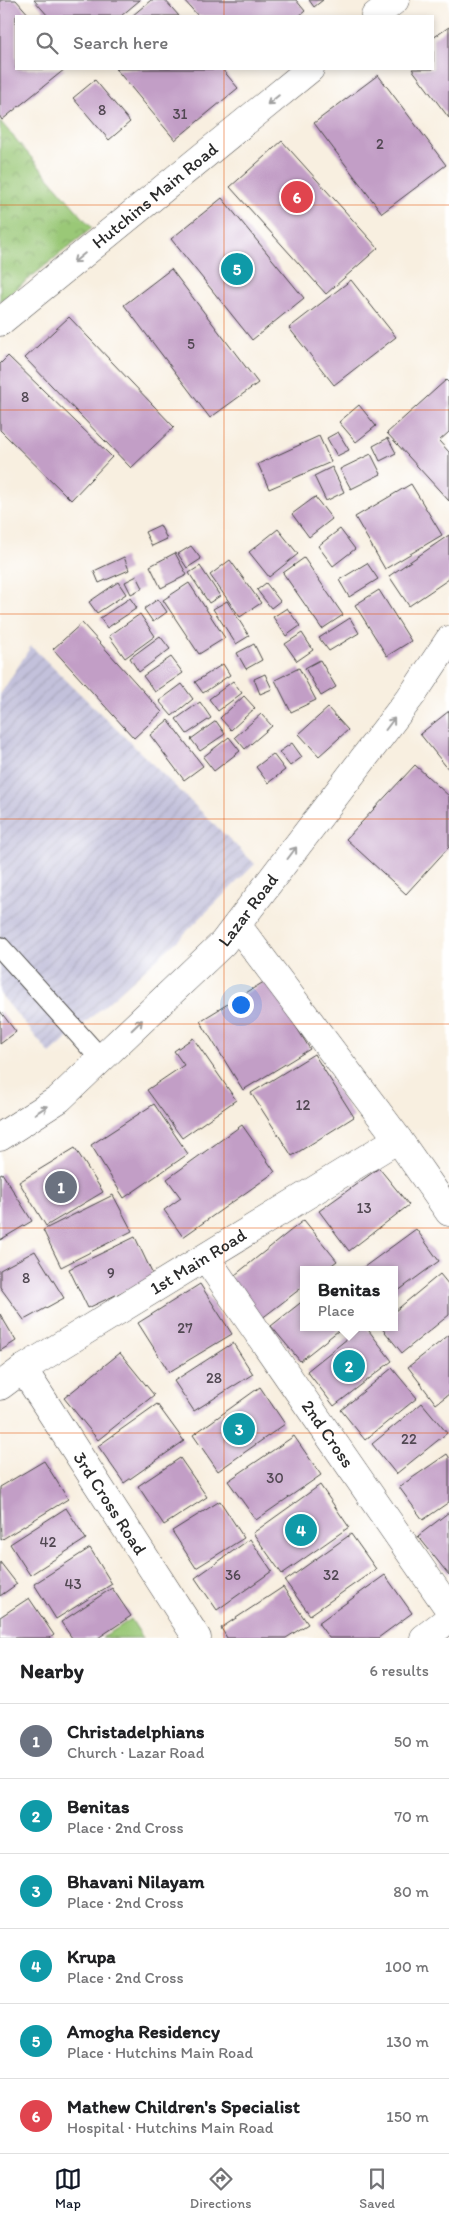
<!DOCTYPE html>
<meta charset="utf-8">
<style>
body{margin:0;font-family:Itim,sans-serif;background:#f6f6f6;color:#202124}
.you{position:absolute;left:240px;top:1004px;width:18px;height:18px;margin:-12px;border:4px solid #fff;border-radius:50%;background:#1a73e8;box-shadow:0 0 0 8px #1a73e833}
.badge{display:grid;place-items:center;width:32px;height:32px;border-radius:50%;background:#111827;color:#fff;font-size:16px;font-weight:700}
.pin{position:absolute;translate:-50% -50%;border:2px solid #fff;box-shadow:0 1px 5px #0006}
.popup{position:absolute;left:300px;top:1266px;width:98px;height:65px;box-sizing:border-box;display:grid;place-content:center;border-radius:0px;background:#fff;filter:drop-shadow(0 1px 4px #0005);font-size:16px;white-space:nowrap;color:#757577}
.popup b{font-size:19px;color:#202124}
.popup::after{content:'';position:absolute;left:50%;top:100%;margin-left:-10px;border:10px solid transparent;border-top-color:#fff}
.list{margin:0;padding:0;list-style:none}
h2{display:flex;justify-content:space-between;align-items:center;height:65px;margin:0;padding:0 20px;font-size:21px}
h2 small{font-size:16px;font-weight:400;color:#757577}
.list li{display:grid;grid-template-columns:32px 1fr auto;gap:15px;align-items:center;box-sizing:border-box;height:75px;padding:0 20px;border-top:1px solid #e0e0e0}
.list b{display:block;font-size:19px;white-space:nowrap}
.list p{margin:0;font-size:16px;white-space:nowrap;color:#757577}
.list em{font-size:16px;font-style:normal;color:#757577}
.icon{flex:none;width:28px;height:28px;fill:none;stroke:currentColor;stroke-width:2;stroke-linecap:round;stroke-linejoin:round}
.map{position:relative;flex:none;width:449px;height:1638px;overflow:hidden}
.search{position:absolute;background:#fff;box-shadow:0 2px 8px #0003;left:15px;right:15px;top:15px;height:55px;display:flex;align-items:center;gap:12px;box-sizing:border-box;padding:0 18px;border-radius:0px;color:#757577;font-size:19px}
.sheet{height:515px;background:#fff}
nav{display:flex;justify-content:space-around;align-items:center;box-sizing:border-box;height:70px;border-top:1px solid #e0e0e0;background:#fff;font-size:14px;color:#757577}
nav a{display:grid;justify-items:center;gap:2px}
nav .on{color:#111827}
.map>svg:first-child{display:block}
.industrial{fill:url(#industrial-furrows)}
.green{fill:#9ac877;stroke:#627a51}
.park{fill:url(#park-crowns);stroke:#627a51}
.building{fill:#c29ec6}
.lines{fill:none;stroke-linecap:round;stroke-linejoin:round}
.lane-casing{stroke:#4a4846;stroke-width:22}
.street-casing{stroke:#4a4846;stroke-width:29}
.secondary-casing{stroke:#4a4846;stroke-width:29}
.lane{stroke:#fff;stroke-width:20}
.street{stroke:#fff;stroke-width:28}
.secondary{stroke:#fff;stroke-width:28}
.oneway{stroke:#a0a0a0}
.grid{fill:none;stroke:#e8590c;stroke-width:1;stroke-opacity:0.55}
.labels{text-anchor:middle;stroke-width:4.5;stroke-linejoin:round;paint-order:stroke}
.number-label{font-size:15px;fill:#514852}
.street-label{font-size:18px;fill:#2b2b2b;stroke:#fff}
</style>
<div class="map">
<svg width="449" height="1638" viewBox="0 0 449 1638">
<defs>
<pattern id="industrial-furrows" width="10" height="10" patternUnits="userSpaceOnUse" patternTransform="scale(1.25)"><rect width="10" height="10" fill="#c3c1db"/><path d="M-1 1l2-2M0 10L10 0M9 11l2-2" fill="none" stroke="#a8a6bc"/></pattern>
<pattern id="park-crowns" width="20" height="18" patternUnits="userSpaceOnUse" patternTransform="scale(1.25)"><rect width="20" height="18" fill="#9ac877"/><path d="M2 6a3 3 0 1 1 6 0M12 15a3 3 0 1 1 6 0" fill="none" stroke="#7ea362"/></pattern>
</defs>
<rect width="100%" height="100%" fill="#fff"/>
<filter id="ink" filterUnits="userSpaceOnUse"><feTurbulence type="fractalNoise" baseFrequency=".02" numOctaves="2"/><feDisplacementMap in="SourceGraphic" scale="10" xChannelSelector="R" yChannelSelector="G"/><feConvolveMatrix kernelMatrix="1 2 1 2 8 2 1 2 1" color-interpolation-filters="sRGB"/></filter>
<filter id="wash" filterUnits="userSpaceOnUse"><feTurbulence type="fractalNoise" baseFrequency=".0096" numOctaves="4" result="noise"/><feDisplacementMap in="SourceGraphic" scale="20" xChannelSelector="R" yChannelSelector="G"/><feGaussianBlur stdDeviation="1.12" result="paint"/><feColorMatrix in="noise" values="0 0 0 0 0 0 0 0 0 0 0 0 0 0 0 0 0 1.4 0 .05"/><feComposite in="paint" operator="in"/></filter>
<g filter="url(#wash)">
<rect width="100%" height="100%" fill="#f8efe0"/>
<path class="industrial" d="M31,646L255,864L178,940L50,1054L0,994V695Z"/>
<path class="green" d="M131,1619L143,1638H102Z"/>
<path class="park" d="M0,121L92,228L0,302Z"/>
<g id="blocks">
<path class="building" d="M0,0H16L30,16H16V69H65L2,120L0,117Z
M34,0H140L121,16H48Z
M151,0H165L179,16H132Z
M184,0H296L305,11L299,16H198Z
M309,0H323L314,7Z
M449,27V118L412,69H433V38Z
M116,69H222L238,88L175,140Z
M378,75L446,165L382,213L314,123Z
M95,80L130,122L109,140L73,98Z
M282,141L378,248L326,294L230,187Z
M222,198L304,298L252,340L171,239Z
M171,269L258,383L210,418L124,305Z
M351,280L396,337L334,385L289,328Z
M69,317L174,427L131,468L25,358Z
M8,356L112,457L71,500L0,430V364Z
M446,380L449,383V432L439,441L449,452V501L387,433Z
M359,405L376,426L356,442L339,422Z
M338,432L349,450L337,456L327,438Z
M319,436L331,462L269,489L258,464Z
M388,438L396,453L380,461L373,446Z
M371,454L381,474L351,489L340,469Z
M332,467L344,492L326,501L314,476Z
M411,484L442,535L385,569L355,517Z
M315,497L332,519L309,537L292,514Z
M160,525L167,539L152,546L145,532Z
M278,529L298,554L269,577L249,552Z
M340,529L355,549L333,566L318,546Z
M449,535V579L409,606L389,576Z
M191,546L201,559L187,568L178,554Z
M175,553L187,575L161,588L150,566Z
M124,557L129,570L99,583L94,571Z
M304,558L343,615L322,629L283,573Z
M230,560L261,603L240,617L210,575Z
M367,563L378,579L349,597L339,580Z
M200,566L220,596L209,603L189,573Z
M137,576L143,588L131,594L125,582Z
M118,582L126,594L97,613L89,602Z
M189,583L225,638L199,654L163,600Z
M266,583L280,601L271,608L257,590Z
M379,590L411,641L387,656L355,605Z
M130,598L137,608L107,628L100,618Z
M158,599L167,612L153,622L144,609Z
M227,601L249,636L236,644L213,609Z
M287,608L300,626L286,636L273,617Z
M140,614L155,636L125,658L109,636Z
M350,618L359,633L329,651L319,638Z
M82,623L162,712L134,738L53,649Z
M302,633L313,650L297,661L285,644Z
M160,636L170,649L139,672L130,658Z
M254,644L262,660L246,669L237,653Z
M171,657L183,673L155,692L143,676Z
M320,660L336,687L321,696L305,668Z
M223,664L230,675L203,693L195,682Z
M299,668L316,700L291,712L275,680Z
M265,674L272,689L260,694L254,679Z
M233,681L242,693L218,711L209,699Z
M182,684L193,699L172,716L159,701Z
M244,696L255,708L231,730L220,718Z
M200,702L211,718L187,734L176,719Z
M328,708L348,730L319,756L299,734Z
M449,711V770L420,734Z
M261,714L272,726L245,749L235,737Z
M168,720L203,766L184,780L150,735Z
M216,721L225,734L200,751L191,739Z
M229,737L240,751L214,771L203,757Z
M292,743L302,757L290,766L279,752Z
M273,754L285,770L268,783L256,767Z
M415,765L449,796V847L406,894L346,839Z
M267,980L310,1049L243,1090L200,1021Z
M0,1011L16,1032L0,1044Z
M193,1038L236,1100L182,1138L147,1090L184,1065L174,1051Z
M314,1054L354,1117L292,1156L251,1093Z
M154,1104L188,1154L124,1198L91,1145Z
M242,1125L275,1172L183,1237L164,1210L181,1198L167,1179Z
M75,1148L103,1192L46,1226L19,1182Z
M379,1168L409,1205L349,1251L319,1211Z
M2,1173L32,1221L0,1240V1174Z
M113,1195L132,1231L61,1267L43,1230Z
M304,1220L337,1261L325,1270H304V1286L261,1319L230,1279Z
M416,1229L439,1261L394,1294V1270H360Z
M135,1237L154,1277L88,1308L69,1269Z
M35,1251L64,1298L24,1320L0,1287V1270Z
M440,1274L449,1285V1315L402,1353L381,1327H394V1312Z
M200,1284L232,1334L169,1372L138,1323Z
M304,1300V1327H343L300,1361L271,1326Z
M0,1314L16,1341L0,1351Z
M362,1327H366L392,1361L334,1406L307,1371Z
M449,1335V1394L436,1404L408,1367Z
M233,1343L253,1374L194,1411L174,1381Z
M120,1353L154,1395L98,1440L64,1398Z
M392,1368L417,1398L365,1440L341,1410Z
M260,1387L285,1424L218,1471L193,1435Z
M422,1403L447,1433L396,1474L372,1444Z
M157,1404L184,1441L124,1483L98,1446Z
M294,1436L321,1475L256,1520L228,1481Z
M447,1454L449,1457V1502L423,1520L399,1487Z
M180,1458L207,1497L164,1525L138,1486Z
M44,1461L68,1499L1,1540L0,1487Z
M320,1485L349,1527L282,1574L253,1533Z
M220,1501L244,1538L196,1568L172,1531Z
M66,1508L86,1539L30,1575L10,1544Z
M449,1512V1575L418,1536Z
M351,1534L376,1569L310,1615L285,1581Z
M250,1539L272,1571L217,1610L195,1578Z
M90,1548L112,1584L56,1619L34,1584Z
M0,1562L17,1584L0,1596Z
M385,1575L412,1613L378,1638H329L318,1623Z
M283,1587L308,1624L286,1638H227L221,1628Z
M112,1588L131,1616L98,1638H72L61,1622Z
M29,1598L54,1635L50,1638H0V1617Z"/>
</g>
</g>
<g filter="url(#ink)">
<use href="#blocks" fill-opacity="0" stroke="#4a4846" stroke-width="1"/>
<g class="lines">
<defs>
<path id="lane" d="M0,947L101,1059"/>
<g id="street">
<path d="M237,925L398,1139L449,1212"/>
<path id="s1" d="M206,1258L449,1609"/>
<path id="s2" d="M23,1369L197,1638"/>
<path id="s3" d="M0,1386L23,1369L398,1139"/>
<path d="M424,1638L449,1619"/>
</g>
<g id="secondary">
<path d="M375,16L395,0"/>
<path id="s4" d="M0,322L310,69"/>
<path id="s5" d="M0,1137L59,1099L223,943L415,691L449,640"/>
</g>
</defs>
<use href="#lane" class="lane-casing"/>
<use href="#street" class="street-casing"/>
<use href="#secondary" class="secondary-casing"/>
<use href="#lane" class="lane"/>
<use href="#street" class="street"/>
<use href="#secondary" class="secondary"/>
</g>
<defs><path id="oneway-shaft" d="M-6 0H5M1.5-3L5.5 0L1.5 3" fill="none" stroke-width="1.6" stroke-linecap="round" stroke-linejoin="round" transform="scale(1.25)"/></defs>
<g class="oneway">
<use href="#oneway-shaft" transform="translate(273 100) rotate(141)"/>
<use href="#oneway-shaft" transform="translate(79 258) rotate(141)"/>
<use href="#oneway-shaft" transform="translate(390 724) rotate(-53)"/>
<use href="#oneway-shaft" transform="translate(292 853) rotate(-53)"/>
<use href="#oneway-shaft" transform="translate(137 1025) rotate(-44)"/>
<use href="#oneway-shaft" transform="translate(41 1110) rotate(-33)"/>
</g>
</g>
<path class="grid" d="M224,0V16M224,69V1638M0,205H449M0,410H449M0,614H449M0,819H449M0,1024H449M0,1228H449M0,1433H449"/>
<g class="labels">
<g class="number-label">
<text x="102" y="115">8</text>
<text x="180" y="119">31</text>
<text x="380" y="149">2</text>
<text x="191" y="349">5</text>
<text x="25" y="402">8</text>
<text x="303" y="1110">12</text>
<text x="364" y="1213">13</text>
<text x="111" y="1278">9</text>
<text x="26" y="1283">8</text>
<text x="185" y="1333">27</text>
<text x="214" y="1383">28</text>
<text x="409" y="1444">22</text>
<text x="275" y="1483">30</text>
<text x="48" y="1547">42</text>
<text x="233" y="1580">36</text>
<text x="331" y="1580">32</text>
<text x="73" y="1589">43</text>
</g>
<g class="street-label">
<text dy="6" stroke="none"><textPath href="#s4" startOffset="200">Hutchins Main Road</textPath></text>
<text dy="6" stroke="none"><textPath href="#s5" startOffset="338">Lazar Road</textPath></text>
<text dy="6" stroke="none"><textPath href="#s3" startOffset="234">1st Main Road</textPath></text>
<text dy="6" stroke="none"><textPath href="#s1" startOffset="214">2nd Cross</textPath></text>
<text dy="6" stroke="none"><textPath href="#s2" startOffset="160">3rd Cross Road</textPath></text>
</g>
</g>
</svg>
<div class="you"></div>
<div class="pin badge" style="left:61px;top:1187px;background:#6b7280">1</div>
<div class="pin badge" style="left:349px;top:1366px;background:#0f9aa8">2</div>
<div class="popup"><b>Benitas</b>Place</div>
<div class="pin badge" style="left:239px;top:1429px;background:#0f9aa8">3</div>
<div class="pin badge" style="left:301px;top:1530px;background:#0f9aa8">4</div>
<div class="pin badge" style="left:237px;top:269px;background:#0f9aa8">5</div>
<div class="pin badge" style="left:297px;top:197px;background:#e0444e">6</div>
<div class="search"><svg class="icon" aria-label="search" viewBox="0 0 24 24"><circle cx="10" cy="10" r="6"/><path d="M15 15l6 6"/></svg>Search here</div>
</div>
<section class="sheet">
<h2>Nearby<small>6 results</small></h2>
<ul class="list">
<li><span class="badge" style="background:#6b7280">1</span><div><b>Christadelphians</b><p>Church · Lazar Road</p></div><em>50 m</em></li>
<li><span class="badge" style="background:#0f9aa8">2</span><div><b>Benitas</b><p>Place · 2nd Cross</p></div><em>70 m</em></li>
<li><span class="badge" style="background:#0f9aa8">3</span><div><b>Bhavani Nilayam</b><p>Place · 2nd Cross</p></div><em>80 m</em></li>
<li><span class="badge" style="background:#0f9aa8">4</span><div><b>Krupa</b><p>Place · 2nd Cross</p></div><em>100 m</em></li>
<li><span class="badge" style="background:#0f9aa8">5</span><div><b>Amogha Residency</b><p>Place · Hutchins Main Road</p></div><em>130 m</em></li>
<li><span class="badge" style="background:#e0444e">6</span><div><b>Mathew Children's Specialist</b><p>Hospital · Hutchins Main Road</p></div><em>150 m</em></li>
</ul>
</section>
<nav>
<a class="on"><svg class="icon" aria-label="map" viewBox="0 0 24 24"><path d="M3 6l6-2 6 2 6-2v14l-6 2-6-2-6 2zM9 4v14M15 6v14"/></svg>Map</a>
<a><svg class="icon" aria-label="directions" viewBox="0 0 24 24"><path d="M12 3l9 9-9 9-9-9zM9 14v-3h6M13 9l2 2-2 2"/></svg>Directions</a>
<a><svg class="icon" aria-label="saved" viewBox="0 0 24 24"><path d="M7 4h10v16l-5-4-5 4z"/></svg>Saved</a>
</nav>
